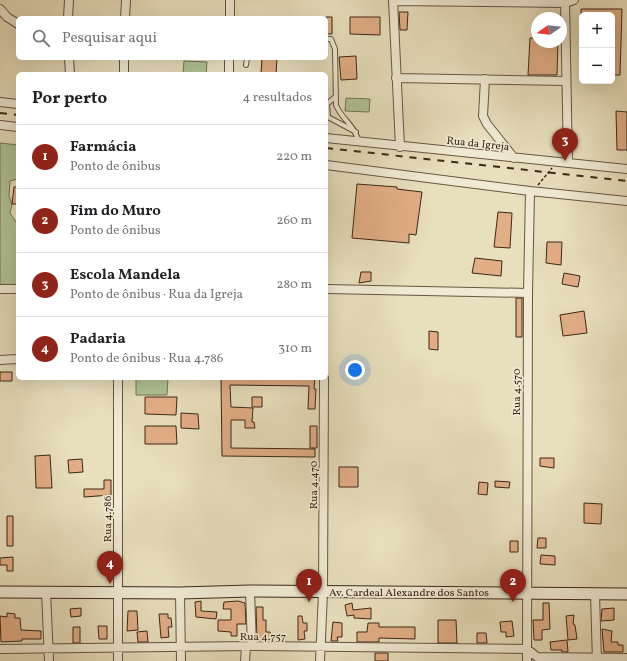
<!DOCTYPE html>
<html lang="pt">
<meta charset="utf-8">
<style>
body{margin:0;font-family:Vollkorn,serif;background:#f2f2f2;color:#202124}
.controls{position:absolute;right:12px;top:12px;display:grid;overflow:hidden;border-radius:6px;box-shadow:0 4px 16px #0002}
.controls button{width:36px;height:36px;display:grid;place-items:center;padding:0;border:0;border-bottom:1px solid #e0e0e0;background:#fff;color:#202124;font:20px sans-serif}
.compass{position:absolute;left:531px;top:12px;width:36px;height:36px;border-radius:50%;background:#fff;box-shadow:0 4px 16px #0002;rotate:256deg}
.you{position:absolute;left:355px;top:370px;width:14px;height:14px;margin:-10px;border:3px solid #fff;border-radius:50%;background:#1a73e8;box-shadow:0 0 0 6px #1a73e833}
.badge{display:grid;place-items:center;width:26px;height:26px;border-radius:50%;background:#8f2418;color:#fff;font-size:13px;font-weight:700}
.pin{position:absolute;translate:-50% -33px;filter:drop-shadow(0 1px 2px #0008)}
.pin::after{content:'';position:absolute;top:21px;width:14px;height:12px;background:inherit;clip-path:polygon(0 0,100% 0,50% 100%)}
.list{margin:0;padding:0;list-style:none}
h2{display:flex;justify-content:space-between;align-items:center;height:52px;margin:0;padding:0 16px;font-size:17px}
h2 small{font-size:13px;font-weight:400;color:#757577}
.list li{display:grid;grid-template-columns:26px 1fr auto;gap:12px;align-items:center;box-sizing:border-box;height:64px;padding:0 16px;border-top:1px solid #e0e0e0}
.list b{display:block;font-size:15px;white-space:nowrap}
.list p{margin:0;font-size:13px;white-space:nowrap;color:#757577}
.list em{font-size:13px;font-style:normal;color:#757577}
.icon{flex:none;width:22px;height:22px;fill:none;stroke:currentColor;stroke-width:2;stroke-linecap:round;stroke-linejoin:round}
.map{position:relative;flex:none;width:627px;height:661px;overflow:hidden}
.search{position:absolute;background:#fff;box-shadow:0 4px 16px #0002;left:16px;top:16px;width:312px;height:44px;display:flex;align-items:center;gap:10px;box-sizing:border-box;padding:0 14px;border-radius:6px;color:#757577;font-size:15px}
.panel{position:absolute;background:#fff;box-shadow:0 4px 16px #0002;left:16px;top:72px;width:312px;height:308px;border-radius:6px}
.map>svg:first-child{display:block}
.green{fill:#b0c395;stroke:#767556}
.building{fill:#e2ae86;stroke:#3c2717}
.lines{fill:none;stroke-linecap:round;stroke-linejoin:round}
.lane-casing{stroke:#675540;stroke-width:6}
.street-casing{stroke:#675540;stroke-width:10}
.secondary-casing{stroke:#3c2717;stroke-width:13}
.path{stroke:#3c2717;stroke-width:1.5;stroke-dasharray:3 2;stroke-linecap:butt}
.lane{stroke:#f0ead4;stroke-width:4}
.street{stroke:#f0ead4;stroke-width:8}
.secondary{stroke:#f0ead4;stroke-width:11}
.rail{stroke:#3c2717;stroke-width:2;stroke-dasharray:7 7;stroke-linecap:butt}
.labels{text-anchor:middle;stroke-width:3.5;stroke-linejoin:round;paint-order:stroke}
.street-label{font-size:11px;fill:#3c2717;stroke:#f0ead4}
</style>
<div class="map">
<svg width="627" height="661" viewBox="0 0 627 661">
<rect width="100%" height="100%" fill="#e8dfbd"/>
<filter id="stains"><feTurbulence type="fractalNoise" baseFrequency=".005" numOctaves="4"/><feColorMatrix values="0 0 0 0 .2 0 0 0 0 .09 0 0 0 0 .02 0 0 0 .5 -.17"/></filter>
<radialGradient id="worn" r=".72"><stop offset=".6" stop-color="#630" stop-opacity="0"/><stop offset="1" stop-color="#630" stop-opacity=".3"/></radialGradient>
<path class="green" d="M184,61L207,62L206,74L183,73Z
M346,98L370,99L369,112L345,111Z
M0,143L18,145V179L10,181L9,196L12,204L10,213L18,225V287H0Z
M136,378H168L167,395H136Z"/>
<path class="building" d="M581,9H622L620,75H612V15H581Z
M399,12H408L407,30H400Z
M326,17H332V34H326Z
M350,17H380V35L350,34Z
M530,38H537V42H558L557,75H528Z
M356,56L357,79L341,80L339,57Z
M262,58H277L276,74H261Z
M616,111L627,112V150H617Z
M357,184L397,187V189L422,192L416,235L409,234V243L352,238Z
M14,187H18V204H12Z
M498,212L512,213L510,248L494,247Z
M547,242H562L561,265L546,263Z
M475,258L502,261L501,276L472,273Z
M361,272H371V281L359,283Z
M564,273L580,276L578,287L562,284Z
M516,298H522V337H516Z
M584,311L587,333L563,336L560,315Z
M429,331L438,332V350L429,349Z
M0,372H12V381H0Z
M221,378H315L314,389H316L315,409H308L309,386L230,385L231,407L253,408L252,422H254L255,428H245V420H231V448L315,449V457L222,456Z
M145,397H177L176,415L145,414Z
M252,397H262V407H252Z
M181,413L198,414L199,429L181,428Z
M145,426H176L177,444H145Z
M310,426H317V448H310Z
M50,455L52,488H36L35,456Z
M540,458H554V468L540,466Z
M82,459L83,472L69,473L68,460Z
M339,467H358V487H339Z
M104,480H111V495L84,497V489H104Z
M495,481L510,482L509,488L495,487Z
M479,482L488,483L487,495L478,494Z
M584,503L602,504L601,524L584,523Z
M7,516H13V546H7Z
M538,538H546V548H537Z
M510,541H518V552H510Z
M541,555L555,556V565L540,564Z
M13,557V571H7V565H0V558Z
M201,601V611L217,612L216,619L196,617L195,602Z
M238,601L245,603L246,624H237V636H231V632L218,631V620H231V609H223L224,602Z
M352,603L353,610L371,608V619L354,618V615L347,616L345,605Z
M543,603H549L550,629L542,630V640H534L533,620H543Z
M256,607H263V620H266V632H270L271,640L257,641Z
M81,608V616L71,617L70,609Z
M614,608V620L601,621L602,609Z
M128,611H137L138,630L127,631Z
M7,613L15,614V618H20L21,630L41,631V639H22V641L1,642L0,616L7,617Z
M159,614H168V618H171L172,627H168L169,637L161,638Z
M574,615L573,624L575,625L577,639L568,640L566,616Z
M298,616H302L303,623H307V631H304L305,639L298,640Z
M438,620H456L457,643H438Z
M512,621L514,636L506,637V632H501L500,622Z
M333,622L342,623V637H337L338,641H331Z
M368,623H379V627H415V639L379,638V642H357V632H367Z
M98,626H107V639H99Z
M73,627H80V643H73Z
M602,629L612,631L611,642H618V645H623V652H604Z
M147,631L148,642H138L137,632Z
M477,633H486L487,643H477Z
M567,640L568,652H562V650H551L550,642Z
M375,653H388V661H375Z"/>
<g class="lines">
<defs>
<path id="lane" d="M326,39H331L335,49L336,105C342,120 354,124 359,142
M246,65L247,58
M335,97L327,104L328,117L356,132"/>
<path id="street" d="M393,0L400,147
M565,0L568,163
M393,1L565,3L574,0
M0,9L7,17L18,24
M68,18L69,0
M125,18L126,0
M230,18V0
M69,58L70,74
M124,58V74
M229,74V58
M396,78L565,81
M485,79L483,116L487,124L514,158
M0,102L18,104
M0,125L18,127
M326,138L627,169
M326,165L530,191L627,201
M0,289H18
M326,289L528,293
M0,360L18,359
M46,591L49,661
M250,591L252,646
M180,593L181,661
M595,594L597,661
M0,649L252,646L527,649L537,657L627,658
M118,661V378
M245,661L246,647
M320,661L323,592L324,378
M527,661L528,293L530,191"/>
<path id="secondary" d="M0,592L180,593L250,591L627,594"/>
</defs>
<use href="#lane" class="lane-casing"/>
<use href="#street" class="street-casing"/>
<use href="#secondary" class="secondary-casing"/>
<path class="path" d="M538,185L552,168"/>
<use href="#lane" class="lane"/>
<use href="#street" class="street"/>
<use href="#secondary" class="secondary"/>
<path class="rail" d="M0,113L18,115
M326,148L627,181"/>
</g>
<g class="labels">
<g class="street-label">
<text transform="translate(478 143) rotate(6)" y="4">Rua da Igreja</text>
<text transform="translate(516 392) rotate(-90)" y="4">Rua 4.570</text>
<text transform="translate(313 485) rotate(-90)" y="4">Rua 4.470</text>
<text transform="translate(107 519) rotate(-90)" y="4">Rua 4.786</text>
<text x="409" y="596">Av. Cardeal Alexandre dos Santos</text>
<text x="263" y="640">Rua 4.757</text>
</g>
</g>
<rect width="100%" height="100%" filter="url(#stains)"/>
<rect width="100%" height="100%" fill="url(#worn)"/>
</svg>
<div class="controls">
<button>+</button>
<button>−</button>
</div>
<svg class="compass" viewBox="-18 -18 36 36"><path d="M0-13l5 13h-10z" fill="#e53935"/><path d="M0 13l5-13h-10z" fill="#757577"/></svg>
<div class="you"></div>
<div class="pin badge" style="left:309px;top:602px">1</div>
<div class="pin badge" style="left:513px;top:602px">2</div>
<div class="pin badge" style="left:565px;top:161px">3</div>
<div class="pin badge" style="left:110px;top:584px">4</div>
<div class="search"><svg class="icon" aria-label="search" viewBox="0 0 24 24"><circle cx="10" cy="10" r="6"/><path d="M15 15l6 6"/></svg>Pesquisar aqui</div>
<section class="panel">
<h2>Por perto<small>4 resultados</small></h2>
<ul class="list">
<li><span class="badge">1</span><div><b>Farmácia</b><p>Ponto de ônibus</p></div><em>220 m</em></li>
<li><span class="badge">2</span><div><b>Fim do Muro</b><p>Ponto de ônibus</p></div><em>260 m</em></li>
<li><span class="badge">3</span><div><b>Escola Mandela</b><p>Ponto de ônibus · Rua da Igreja</p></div><em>280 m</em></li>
<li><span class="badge">4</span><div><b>Padaria</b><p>Ponto de ônibus · Rua 4.786</p></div><em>310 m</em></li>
</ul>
</section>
</div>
